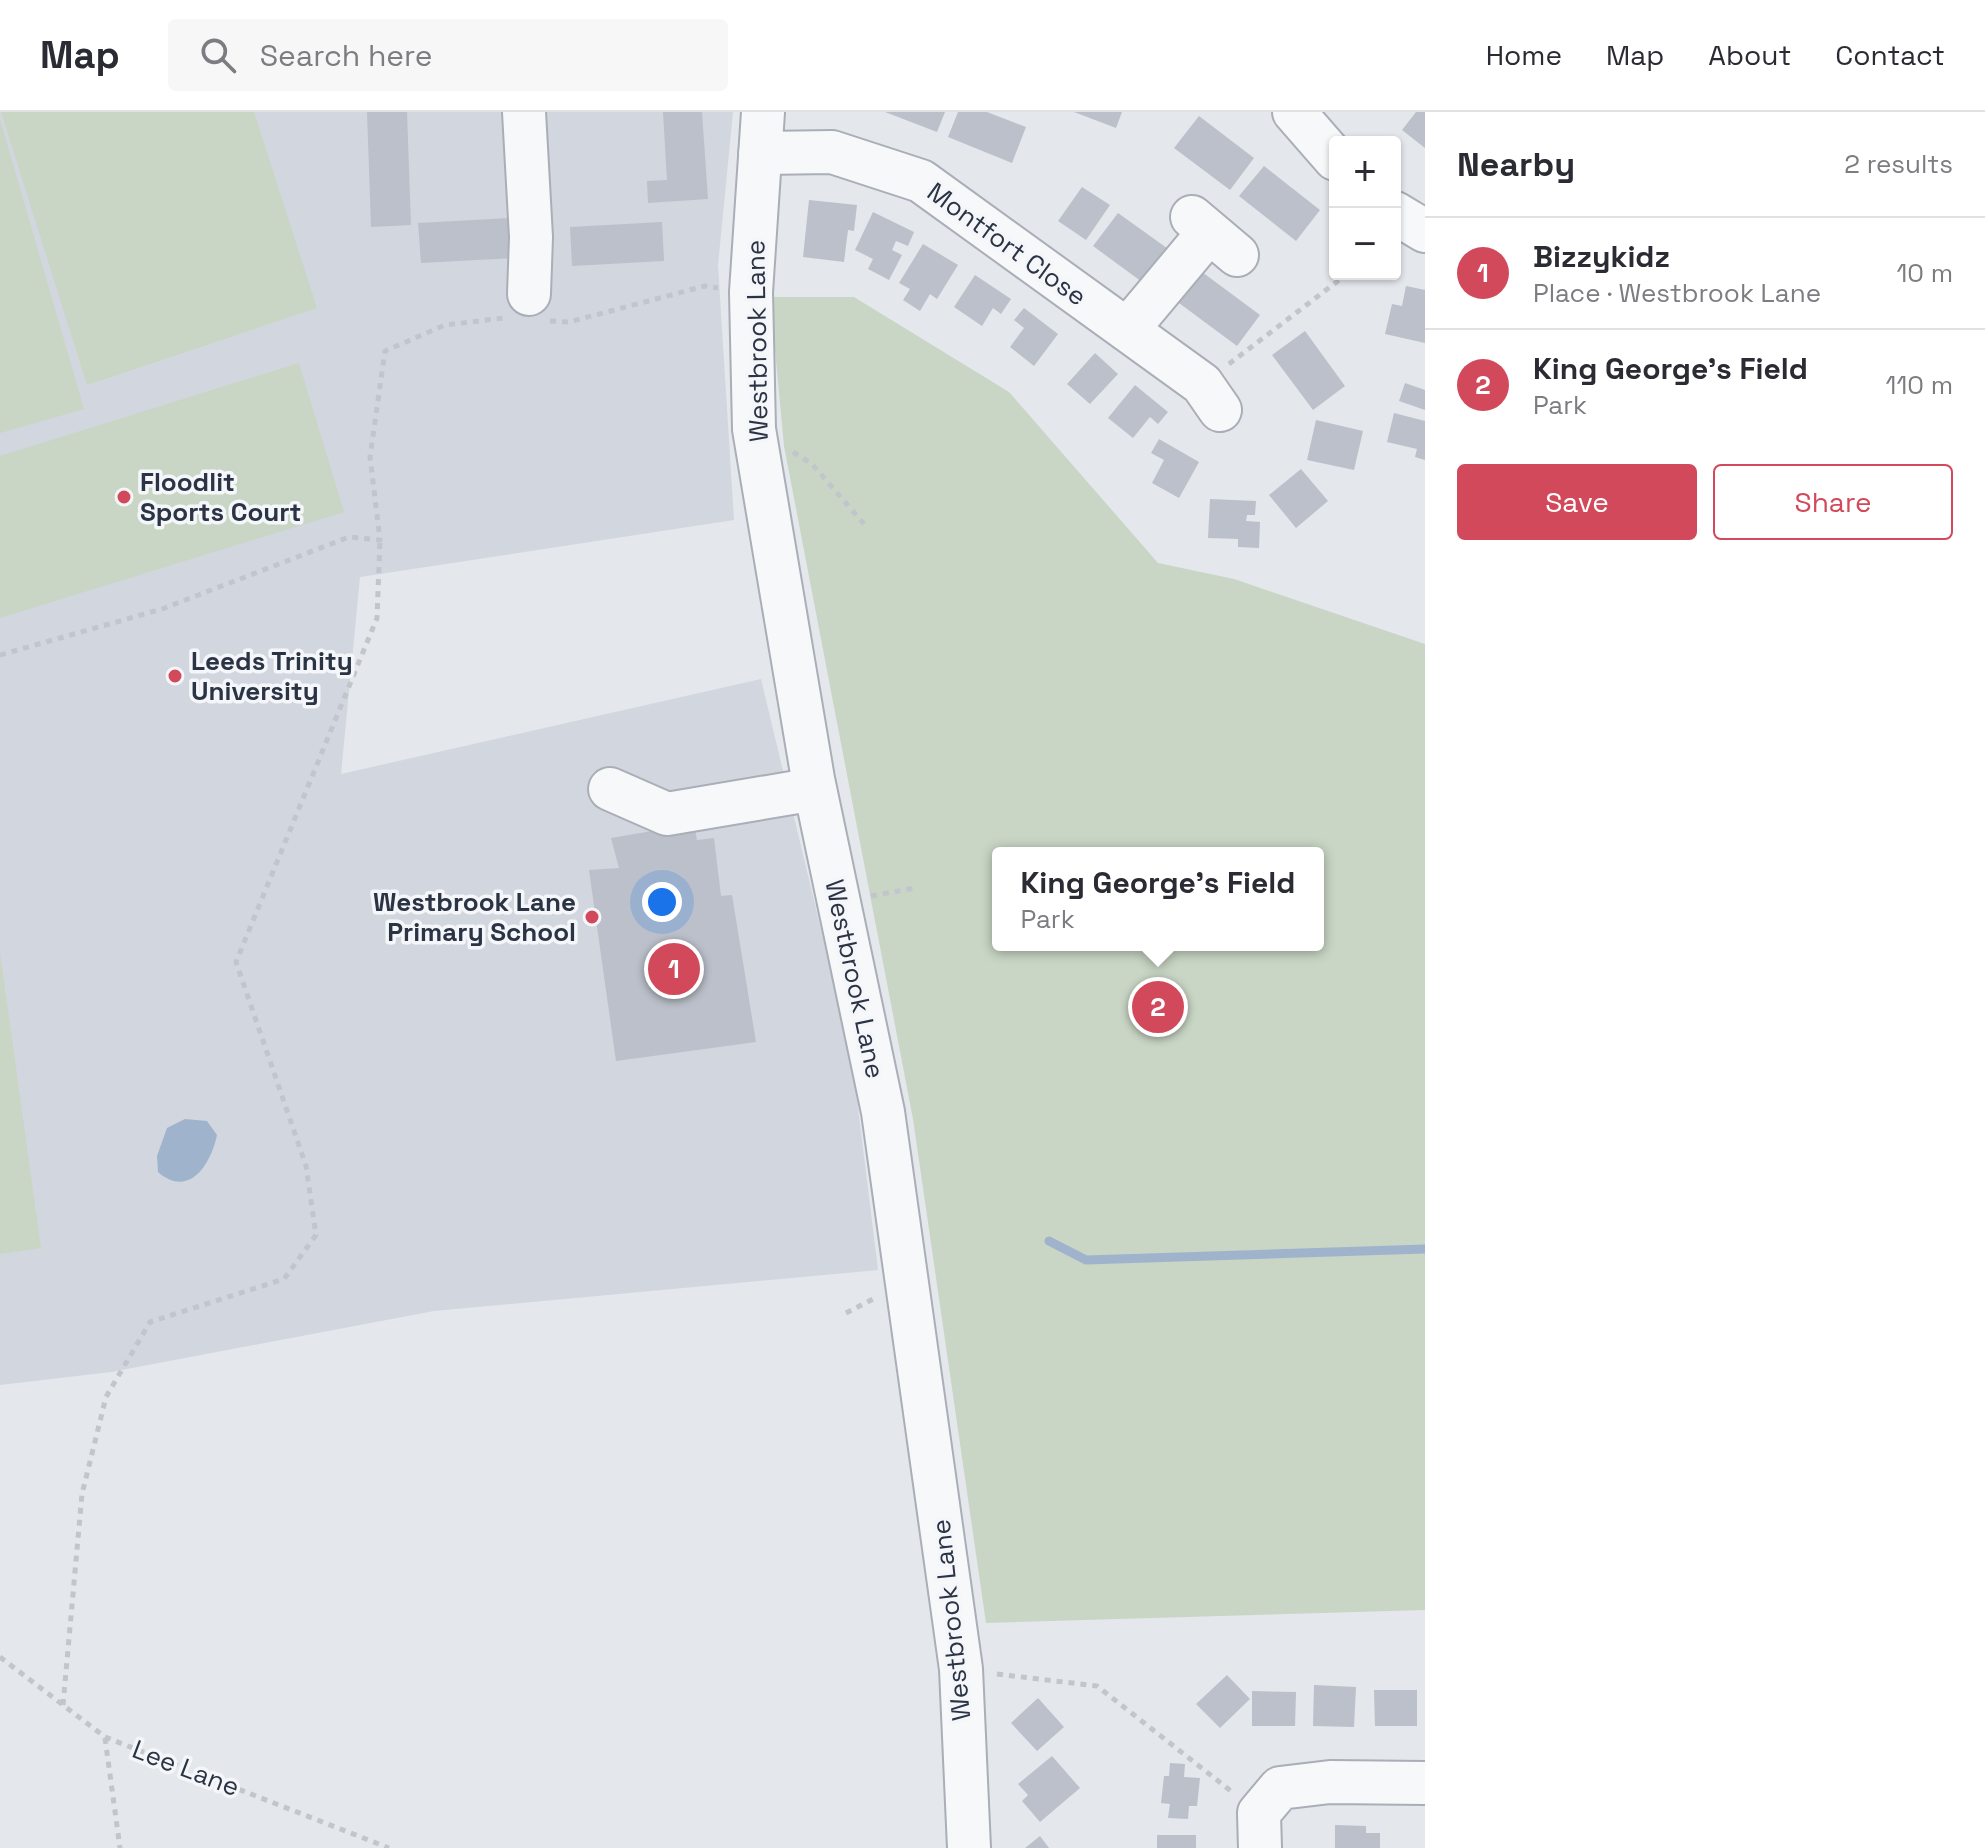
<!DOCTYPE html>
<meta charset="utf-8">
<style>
body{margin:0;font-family:"Space Grotesk",sans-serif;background:#f7f7f7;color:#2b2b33}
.controls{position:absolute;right:24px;top:24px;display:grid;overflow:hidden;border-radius:8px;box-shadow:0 2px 6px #0004}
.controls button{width:72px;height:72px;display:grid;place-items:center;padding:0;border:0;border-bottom:2px solid #e1e1e2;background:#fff;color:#2b2b33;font:40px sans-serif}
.you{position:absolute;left:662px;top:790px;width:28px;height:28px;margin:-20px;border:6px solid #fff;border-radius:50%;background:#1a73e8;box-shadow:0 0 0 12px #1a73e833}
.badge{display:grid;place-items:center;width:52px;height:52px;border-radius:50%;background:#d1495b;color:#fff;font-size:26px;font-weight:700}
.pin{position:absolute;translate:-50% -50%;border:4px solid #fff;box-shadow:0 2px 8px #0006}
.popup{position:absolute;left:992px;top:735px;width:332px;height:104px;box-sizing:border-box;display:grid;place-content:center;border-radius:8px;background:#fff;filter:drop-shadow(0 2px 6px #0005);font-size:26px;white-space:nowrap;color:#7c7c81}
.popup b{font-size:30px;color:#2b2b33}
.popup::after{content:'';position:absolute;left:50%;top:100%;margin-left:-16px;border:16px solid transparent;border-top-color:#fff}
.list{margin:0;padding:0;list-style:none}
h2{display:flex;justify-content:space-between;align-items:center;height:104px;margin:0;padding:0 32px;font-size:34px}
h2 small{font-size:26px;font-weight:400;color:#7c7c81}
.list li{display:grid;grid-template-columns:52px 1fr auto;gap:24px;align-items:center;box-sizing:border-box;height:112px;padding:0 32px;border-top:2px solid #e1e1e2}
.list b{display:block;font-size:30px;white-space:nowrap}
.list p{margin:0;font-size:26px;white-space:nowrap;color:#7c7c81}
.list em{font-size:26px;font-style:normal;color:#7c7c81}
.actions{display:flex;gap:16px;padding:24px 32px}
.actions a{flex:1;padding:18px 0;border:2px solid #d1495b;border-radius:8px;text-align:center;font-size:28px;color:#d1495b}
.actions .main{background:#d1495b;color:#fff}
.icon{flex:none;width:44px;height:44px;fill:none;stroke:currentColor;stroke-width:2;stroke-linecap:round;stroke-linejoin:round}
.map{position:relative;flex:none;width:1425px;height:1736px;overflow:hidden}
header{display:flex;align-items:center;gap:48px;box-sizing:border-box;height:112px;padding:0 40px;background:#fff;border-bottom:2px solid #e1e1e2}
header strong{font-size:38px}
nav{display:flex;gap:44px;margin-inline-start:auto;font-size:28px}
.search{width:560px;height:72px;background:#f7f7f7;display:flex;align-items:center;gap:20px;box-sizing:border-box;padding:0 28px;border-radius:8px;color:#7c7c81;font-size:30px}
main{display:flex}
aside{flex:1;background:#fff}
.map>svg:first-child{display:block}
.built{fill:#d2d6de}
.green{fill:#c9d6c5;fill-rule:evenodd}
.water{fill:#9fb4cc}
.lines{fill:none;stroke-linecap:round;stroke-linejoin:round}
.stream{stroke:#9fb4cc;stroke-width:9}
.building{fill:#bbc0ca}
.minor-casing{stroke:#a9aeb7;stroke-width:46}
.path{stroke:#c2c5cb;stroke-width:5;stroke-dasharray:6 6;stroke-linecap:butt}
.minor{stroke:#f7f8fa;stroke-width:42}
.poi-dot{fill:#d1495b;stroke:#f4f6f9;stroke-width:3}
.labels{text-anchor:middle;stroke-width:7;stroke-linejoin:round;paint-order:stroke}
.street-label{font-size:26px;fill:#2b3445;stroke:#f4f6f9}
.poi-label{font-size:26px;font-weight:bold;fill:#2b3445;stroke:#f4f6f9;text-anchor:start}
</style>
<header>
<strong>Map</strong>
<div class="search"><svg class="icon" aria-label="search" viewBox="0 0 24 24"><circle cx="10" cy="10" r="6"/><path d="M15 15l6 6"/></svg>Search here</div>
<nav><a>Home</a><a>Map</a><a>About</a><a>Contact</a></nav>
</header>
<main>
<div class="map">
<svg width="1425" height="1736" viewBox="0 0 1425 1736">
<rect width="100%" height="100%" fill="#e4e7ec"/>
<path class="built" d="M0,0H733L718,153L734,408L360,465L341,662L761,567L852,947L878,1158L434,1199L111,1260L0,1273Z"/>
<path class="green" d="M1,0H254L317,196L87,273Z
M0,7L84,297L0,321Z
M770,185H854L1009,280L1158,451L1234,467L1425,532V1498L986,1511L913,1007L784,334ZM998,741H1318V833H998Z
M299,251L344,400L0,506V344Z
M0,840L41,1136L0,1142Z"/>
<path class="water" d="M185,1007L207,1009L217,1023C211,1052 189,1087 158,1060L157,1044L167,1016Z"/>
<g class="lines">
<path class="stream" d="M1049,1129L1086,1148L1425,1137"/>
</g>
<path class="building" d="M367,0H407L411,113L371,115Z
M663,0H702L708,87L648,91L647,69L667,68Z
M885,0H945L937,20Z
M958,0H987L1026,15L1012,51L948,25Z
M1074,0H1122L1116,16Z
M1416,0H1425V36L1402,18Z
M1199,4L1254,46L1230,78L1174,36Z
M1264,54L1320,98L1296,129L1239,84Z
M1082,75L1110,93L1086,128L1058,109Z
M809,88L857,93L854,119L848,118L844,150L803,145Z
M873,100L914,120L908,134L896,129L892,138L902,143L889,168L868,157L873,147L855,138Z
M1118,101L1178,144L1153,178L1093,134Z
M511,106L514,146L421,151L418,111Z
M662,110L664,149L572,154L570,115Z
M923,132L958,153L937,187L930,182L920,199L903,188L910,177L899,171Z
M1202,160L1260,203L1237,234L1179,191Z
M975,163L1011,187L1001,202L993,196L982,214L954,195Z
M1406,174L1425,178V231L1385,222L1392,192L1402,194Z
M1024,196L1058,222L1034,254L1010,235L1024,216L1014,208Z
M1305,219L1345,274L1313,298L1272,243Z
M1095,241L1118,262L1090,292L1067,272Z
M1405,271L1425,278V298L1399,289Z
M1135,273L1168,300L1158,312L1150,305L1133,326L1108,306Z
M1394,301L1425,309V348L1415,345L1417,337L1387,330Z
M1316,308L1363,319L1354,358L1307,348Z
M1159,327L1199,350L1179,386L1152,371L1164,348L1151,341Z
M1301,357L1328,389L1296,416L1269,383Z
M1210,387L1256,389L1255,403H1247L1246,409L1260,410L1259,436L1238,435V427L1208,426Z
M694,712L697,728L714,726L721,784L732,783L756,930L616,949L589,758L619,756L611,726Z
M1227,1563L1250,1587L1220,1616L1196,1592Z
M1314,1573L1356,1575L1354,1615L1313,1614Z
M1374,1578H1417V1614H1375Z
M1252,1579L1296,1580L1295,1614H1252Z
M1038,1586L1064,1615L1037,1639L1011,1611Z
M1052,1644L1080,1676L1040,1710L1022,1689L1028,1683L1018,1672Z
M1170,1651L1185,1652L1184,1665L1200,1666L1197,1694H1189L1188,1707L1168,1706L1170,1692L1161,1691L1164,1664H1169Z
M1335,1713L1366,1714V1721H1380V1736H1335Z
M1157,1723H1196V1736H1157Z
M1040,1724L1049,1736H1025Z"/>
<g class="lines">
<defs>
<path id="minor" d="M524,0L531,125L529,182
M763,0L751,180L754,317L813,667L883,1000L961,1557L969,1736
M1294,0L1335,47
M760,41L832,40L921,69L1202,272L1220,298
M1395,101L1425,119
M1192,105L1237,143
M1127,218L1209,120
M610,677L667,702L815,677
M1260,1736L1259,1701L1280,1676L1330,1670L1425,1671"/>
</defs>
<use href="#minor" class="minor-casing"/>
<path class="path" d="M550,209L569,210L705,174L718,176
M1229,252L1347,162
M793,340L812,352L864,412
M0,543L162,497L349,425L380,428L370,345L385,239L445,213L504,206
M871,784L915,776
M846,1201L873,1187
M0,1545L105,1625L389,1736
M997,1562L1097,1574L1231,1679
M63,1593L82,1382L106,1285L150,1210L284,1167L316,1123L306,1054L236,850L377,506L380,428
M105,1626L120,1736"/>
<use href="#minor" class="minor"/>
</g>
<g class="poi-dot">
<circle cx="124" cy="385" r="8"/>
<circle cx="175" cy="564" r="8"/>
<circle cx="592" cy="805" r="8"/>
</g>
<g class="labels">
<g class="street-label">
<text transform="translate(1007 132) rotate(36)" y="9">Montfort Close</text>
<text transform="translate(757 229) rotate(-91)" y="9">Westbrook Lane</text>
<text transform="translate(855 867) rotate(78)" y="9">Westbrook Lane</text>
<text transform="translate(951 1508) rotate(-96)" y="9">Westbrook Lane</text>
<text transform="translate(186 1656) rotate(21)" y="9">Lee Lane</text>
</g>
<g class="poi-label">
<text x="140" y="379">Floodlit<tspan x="140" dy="30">Sports Court</tspan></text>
<text x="191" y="558">Leeds Trinity<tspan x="191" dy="30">University</tspan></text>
<text x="576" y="799" text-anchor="end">Westbrook Lane<tspan x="576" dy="30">Primary School</tspan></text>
</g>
</g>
</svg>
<div class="controls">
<button>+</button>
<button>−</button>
</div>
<div class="you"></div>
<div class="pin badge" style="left:674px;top:857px">1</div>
<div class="pin badge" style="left:1158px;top:895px">2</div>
<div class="popup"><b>King George's Field</b>Park</div>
</div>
<aside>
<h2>Nearby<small>2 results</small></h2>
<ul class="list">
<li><span class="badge">1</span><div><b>Bizzykidz</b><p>Place · Westbrook Lane</p></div><em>10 m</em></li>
<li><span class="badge">2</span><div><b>King George's Field</b><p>Park</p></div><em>110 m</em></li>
</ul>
<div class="actions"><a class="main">Save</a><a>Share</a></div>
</aside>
</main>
